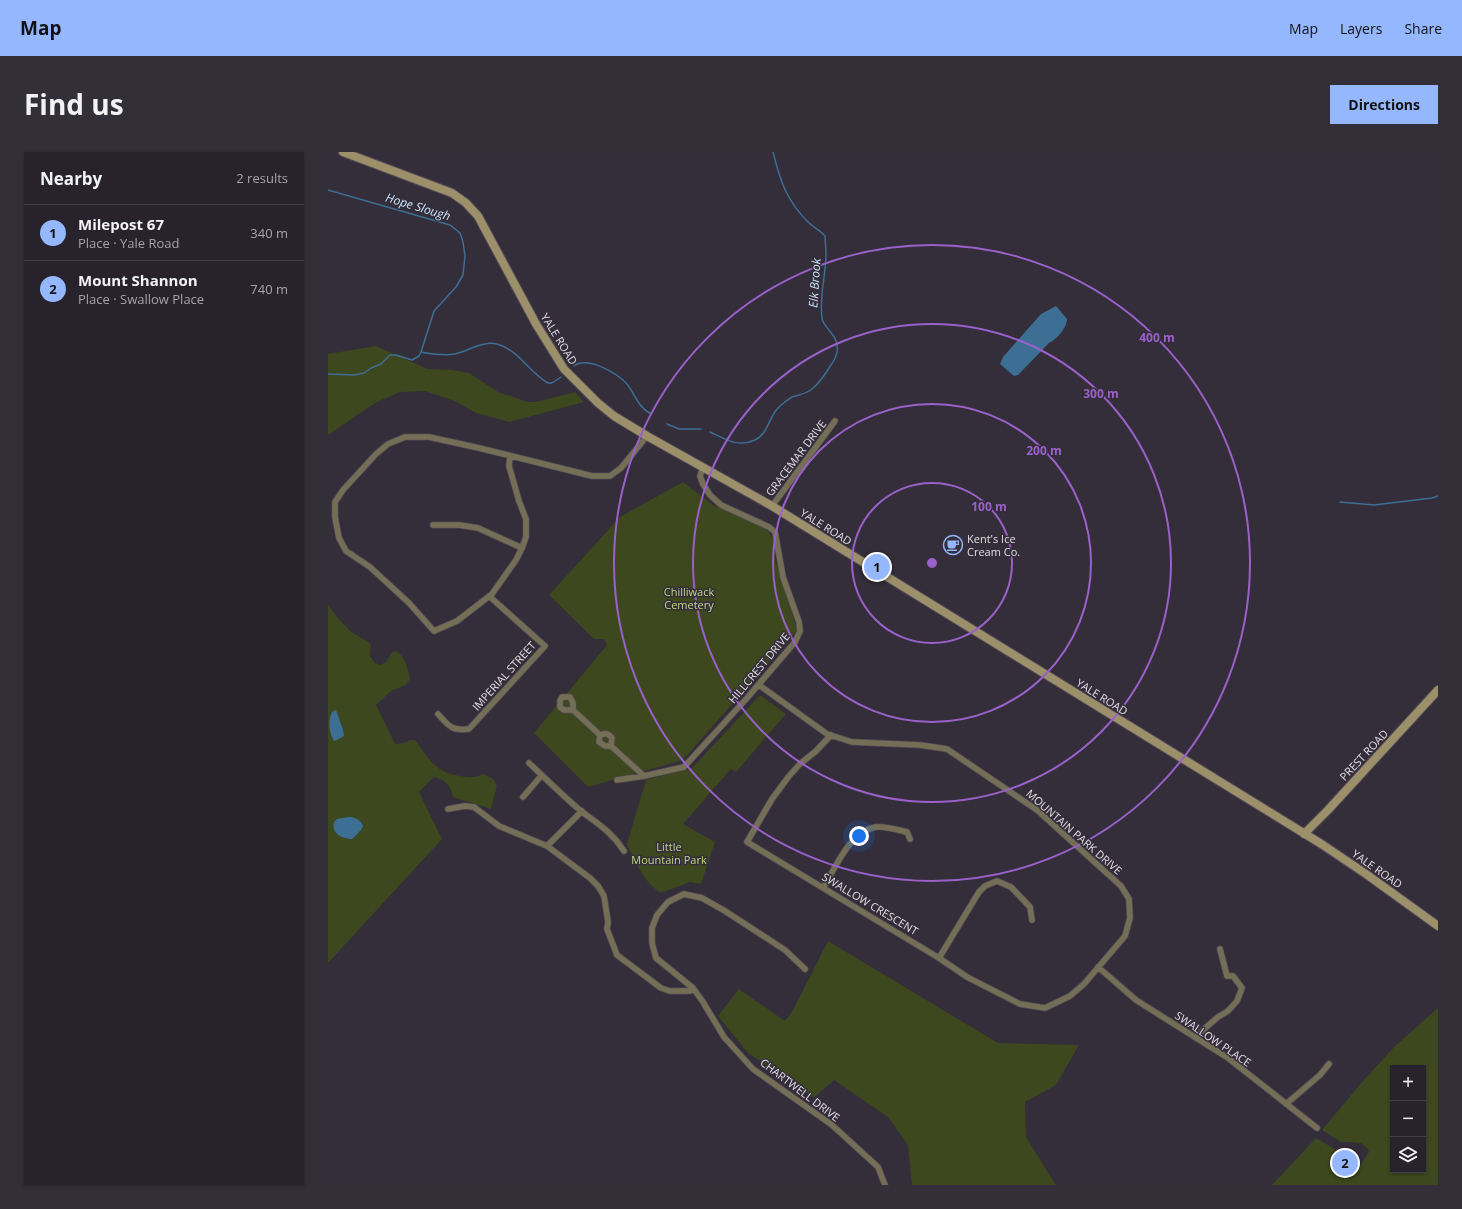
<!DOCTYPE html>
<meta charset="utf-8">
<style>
body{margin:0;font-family:"Open Sans",sans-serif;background:#332f38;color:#f1f3f6}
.controls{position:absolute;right:12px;bottom:12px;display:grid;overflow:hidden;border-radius:0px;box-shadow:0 1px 3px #0004}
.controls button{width:36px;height:36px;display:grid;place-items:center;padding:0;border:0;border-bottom:1px solid #433f48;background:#27222c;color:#f1f3f6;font:20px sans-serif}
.you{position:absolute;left:531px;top:684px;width:14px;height:14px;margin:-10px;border:3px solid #fff;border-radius:50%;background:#1a73e8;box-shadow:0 0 0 6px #1a73e833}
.badge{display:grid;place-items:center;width:26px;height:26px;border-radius:50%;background:#94b7fd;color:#111;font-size:13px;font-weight:700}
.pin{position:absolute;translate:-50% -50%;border:2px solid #fff;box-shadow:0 1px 4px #0006}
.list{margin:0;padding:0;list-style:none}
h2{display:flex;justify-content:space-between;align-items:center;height:52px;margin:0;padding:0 16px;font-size:17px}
h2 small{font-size:13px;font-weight:400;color:#a4a4a9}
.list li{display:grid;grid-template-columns:26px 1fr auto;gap:12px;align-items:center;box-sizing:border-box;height:56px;padding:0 16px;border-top:1px solid #433f48}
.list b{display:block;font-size:15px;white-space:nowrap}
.list p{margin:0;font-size:13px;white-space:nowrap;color:#a4a4a9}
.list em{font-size:13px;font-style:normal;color:#a4a4a9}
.icon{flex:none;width:22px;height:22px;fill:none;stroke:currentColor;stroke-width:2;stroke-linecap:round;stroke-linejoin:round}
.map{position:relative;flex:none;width:1110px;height:1033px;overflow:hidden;border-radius:0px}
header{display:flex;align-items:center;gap:24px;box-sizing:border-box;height:56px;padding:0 20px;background:#94b7fd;color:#111}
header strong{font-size:19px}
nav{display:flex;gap:22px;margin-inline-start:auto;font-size:14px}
.intro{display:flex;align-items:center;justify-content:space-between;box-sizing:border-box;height:96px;padding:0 24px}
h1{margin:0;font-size:28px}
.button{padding:10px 18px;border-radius:0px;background:#94b7fd;color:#111;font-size:14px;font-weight:700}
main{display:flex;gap:24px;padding:0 24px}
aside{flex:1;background:#27222c;border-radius:0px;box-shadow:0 1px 3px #0004}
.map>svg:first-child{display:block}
.green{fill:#3d481e;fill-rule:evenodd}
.water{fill:#3d6f94}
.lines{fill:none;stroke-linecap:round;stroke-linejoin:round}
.stream{stroke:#3d6f94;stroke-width:1.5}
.street-casing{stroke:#504955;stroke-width:7}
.secondary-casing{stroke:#504955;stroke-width:10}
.street{stroke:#756e56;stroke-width:5.5}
.secondary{stroke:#9c906a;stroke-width:8}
.ring{fill:none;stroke:#9a61ca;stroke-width:2}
.labels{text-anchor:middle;stroke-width:3;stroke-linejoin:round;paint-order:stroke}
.street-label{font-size:11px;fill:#e1dce5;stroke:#342d3a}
.poi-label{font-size:11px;fill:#e1dce5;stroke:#342d3a;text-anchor:start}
.park-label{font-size:11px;fill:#c0d885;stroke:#342d3a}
.water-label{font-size:12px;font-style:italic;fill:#cae7fe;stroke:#342d3a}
.centre{fill:#9a61ca;stroke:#342d3a;stroke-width:2}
.ring-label{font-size:12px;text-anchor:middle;font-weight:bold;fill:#9a61ca;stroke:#342d3a;stroke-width:3;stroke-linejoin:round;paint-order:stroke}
</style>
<header>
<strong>Map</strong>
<nav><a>Map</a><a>Layers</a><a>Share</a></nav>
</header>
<div class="intro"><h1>Find us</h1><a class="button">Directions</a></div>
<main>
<aside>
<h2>Nearby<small>2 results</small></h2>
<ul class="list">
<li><span class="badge">1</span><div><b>Milepost 67</b><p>Place · Yale Road</p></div><em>340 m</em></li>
<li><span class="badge">2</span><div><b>Mount Shannon</b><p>Place · Swallow Place</p></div><em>740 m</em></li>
</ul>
</aside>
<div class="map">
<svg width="1110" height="1033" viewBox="0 0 1110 1033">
<rect width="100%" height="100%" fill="#342d3a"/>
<path class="green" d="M48,194L100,217L124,218L141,221L170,240L200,250H208L247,240L256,250L181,270L148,261L127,249L97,239L72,240L47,251L0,283V202Z
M355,330L385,353L435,374L441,381L447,390V407L469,478L355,608L260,635L206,581L279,493L276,487H266L221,443L292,365Z
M0,453L9,465L22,479L43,492L42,504L47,511L53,513L58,510L64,500L69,499C78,507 80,516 82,527L78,533L63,539L48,553L67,592L76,591L82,588H87C102,607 106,620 132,624C143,626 146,626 156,622L165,627L169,634L163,657L125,645C123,634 117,627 106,625L91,640L114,687L0,811Z
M432,543L458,562L408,620L403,617L355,672L387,690L373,732L362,730L333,741C315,729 308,711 299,692L318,628L364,616Z
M500,789L670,891L751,893L728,933L697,950L698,985L728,1033H584L580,993L560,965L506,928L489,943L485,945L420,901L390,864L411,837L457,869L464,860Z
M1110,856V1033H944L988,986L1007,997L1006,1013L1015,1026H1024L1041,1000L1039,996L1033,991L1023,990H1013L994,978L1034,930L1067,894ZM1065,916H1095V1018H1065Z"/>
<path class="water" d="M728,154L739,167C739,176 728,188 721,191L690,223L686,224L672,212L675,205L713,162Z
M8,558L15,578L16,584L9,588L6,589C1,581 0,568 4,560Z
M20,665C27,665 32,667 35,674L33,678L24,687C13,687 3,681 6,670L9,667Z"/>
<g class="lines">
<path class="stream" d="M0,38L122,73L132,81L135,90L137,104L135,123L128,135L106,159L93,200L91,204L84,208L68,203H62L53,212L43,216L36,221L26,223L0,222
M93,200C105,202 115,204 127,202C141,199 157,187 172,193C192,200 202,221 220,231H224L233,225
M246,214C260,204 289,221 299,232C304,238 307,246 311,251C314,256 318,259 323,262
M339,272L351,277H373
M382,280C397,287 410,296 427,288C440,282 441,265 450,256C454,252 459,248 464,245C471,243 478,242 484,237C491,232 496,224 501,216C504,212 508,206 509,200C512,182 495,177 494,166C491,144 498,123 498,102C498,96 497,90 497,84C492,78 485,75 480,70C458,48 452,28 445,0
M1012,350L1046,353L1104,346L1110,344"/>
<defs>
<path id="street" d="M182,304L181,314L191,349L198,367V385L194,396L188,408L164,442L129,469L106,479L81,451L42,415L18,399L11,386L7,365V350L15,338L48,302L60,292L77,285H101L151,296L264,324H282L293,316L319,284
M444,354L507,269
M105,373H131L150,376L194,396
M431,533L499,582L524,590L592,593L619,597L709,658L793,734L801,747L802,766L797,784L756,832L742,844L717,856L692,852L639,825L611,806L419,690L444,647L461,624L472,612L488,599L503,583
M245,558V551L242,545H234L232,549V555L236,558H245L272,583
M110,562C121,574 123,579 141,577L217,494L161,444
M272,583L271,590L277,594H283L316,624
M272,583C278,581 280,581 284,586L283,594
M201,611C218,627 235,644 253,659C270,672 284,680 296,699
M289,628L316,624L356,615L419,546L467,490L472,479L471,470L455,425L447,380L441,375L393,353L382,343L375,332L372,324L375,315
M195,645L214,623
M120,657L137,654L146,655L171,674L219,694L262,726L270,734L276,744L280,770L279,777L289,803L333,836L342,839H362L365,836
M219,694L254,659
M495,736C508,715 522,679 548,675C558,674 570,678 579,680L582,687
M611,806L651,740L657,734L669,729L683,735L702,755L704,768
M770,815L808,848L900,906L989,976
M477,817L457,798L397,759L374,746L356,742L340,750L329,763L324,776V791L328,806L365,836L375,850L396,885L425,917L504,973L550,1015L557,1033
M868,886L875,878L890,865L900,859L909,849L914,836L905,824H899L892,797
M958,952L992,923L1001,912"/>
<path id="secondary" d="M15,0L124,41L138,51L150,64L208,172L236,217L270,251L286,264L319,284L444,354L995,693L1038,722L1110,774
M976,682L1000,658L1110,538"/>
</defs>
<use href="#street" class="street-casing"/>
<use href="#secondary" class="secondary-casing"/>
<use href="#street" class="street"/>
<use href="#secondary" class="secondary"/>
</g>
<g class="ring">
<circle cx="604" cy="411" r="80"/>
<circle cx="604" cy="411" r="159"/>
<circle cx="604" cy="411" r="239"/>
<circle cx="604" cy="411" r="318"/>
</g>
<defs>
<symbol id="cafe-ring" viewBox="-11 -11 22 22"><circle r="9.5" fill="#342d3a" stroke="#94b7fd" stroke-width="1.5"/><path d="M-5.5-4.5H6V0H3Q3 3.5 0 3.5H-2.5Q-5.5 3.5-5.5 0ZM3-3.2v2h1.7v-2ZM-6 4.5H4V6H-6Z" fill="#94b7fd"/></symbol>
</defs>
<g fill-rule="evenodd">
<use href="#cafe-ring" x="614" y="382" width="22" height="22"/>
</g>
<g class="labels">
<g class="street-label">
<text transform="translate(231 187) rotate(58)" y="4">YALE ROAD</text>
<text transform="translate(468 306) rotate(-53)" y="4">GRACEMAR DRIVE</text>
<text transform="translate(498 375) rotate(32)" y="4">YALE ROAD</text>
<text transform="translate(431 516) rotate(-50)" y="4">HILLCREST DRIVE</text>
<text transform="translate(176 524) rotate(-48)" y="4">IMPERIAL STREET</text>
<text transform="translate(774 545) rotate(32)" y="4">YALE ROAD</text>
<text transform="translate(1036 603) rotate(-47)" y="4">PREST ROAD</text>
<text transform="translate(746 680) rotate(41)" y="4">MOUNTAIN PARK DRIVE</text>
<text transform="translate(1049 717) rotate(35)" y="4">YALE ROAD</text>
<text transform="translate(542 752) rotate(31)" y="4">SWALLOW CRESCENT</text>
<text transform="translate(885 887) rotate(34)" y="4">SWALLOW PLACE</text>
<text transform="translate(472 938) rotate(37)" y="4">CHARTWELL DRIVE</text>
</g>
<g class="poi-label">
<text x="639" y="391">Kent's Ice<tspan x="639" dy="13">Cream Co.</tspan></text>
</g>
<g class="park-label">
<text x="361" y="444">Chilliwack<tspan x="361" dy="13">Cemetery</tspan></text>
<text x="341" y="699">Little<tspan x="341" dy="13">Mountain Park</tspan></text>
</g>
<g class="water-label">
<text transform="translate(90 55) rotate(17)" y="4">Hope Slough</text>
<text transform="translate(487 131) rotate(-86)" y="4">Elk Brook</text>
</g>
</g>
<circle cx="604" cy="411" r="6" class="centre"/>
<g class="ring-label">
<text x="829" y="190">400 m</text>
<text x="773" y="246">300 m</text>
<text x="716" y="303">200 m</text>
<text x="661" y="359">100 m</text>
</g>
</svg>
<div class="controls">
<button>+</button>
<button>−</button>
<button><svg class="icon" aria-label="layers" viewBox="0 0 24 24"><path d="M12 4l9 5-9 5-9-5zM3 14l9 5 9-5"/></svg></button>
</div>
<div class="you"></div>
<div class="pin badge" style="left:549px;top:415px">1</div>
<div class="pin badge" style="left:1017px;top:1011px">2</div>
</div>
</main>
